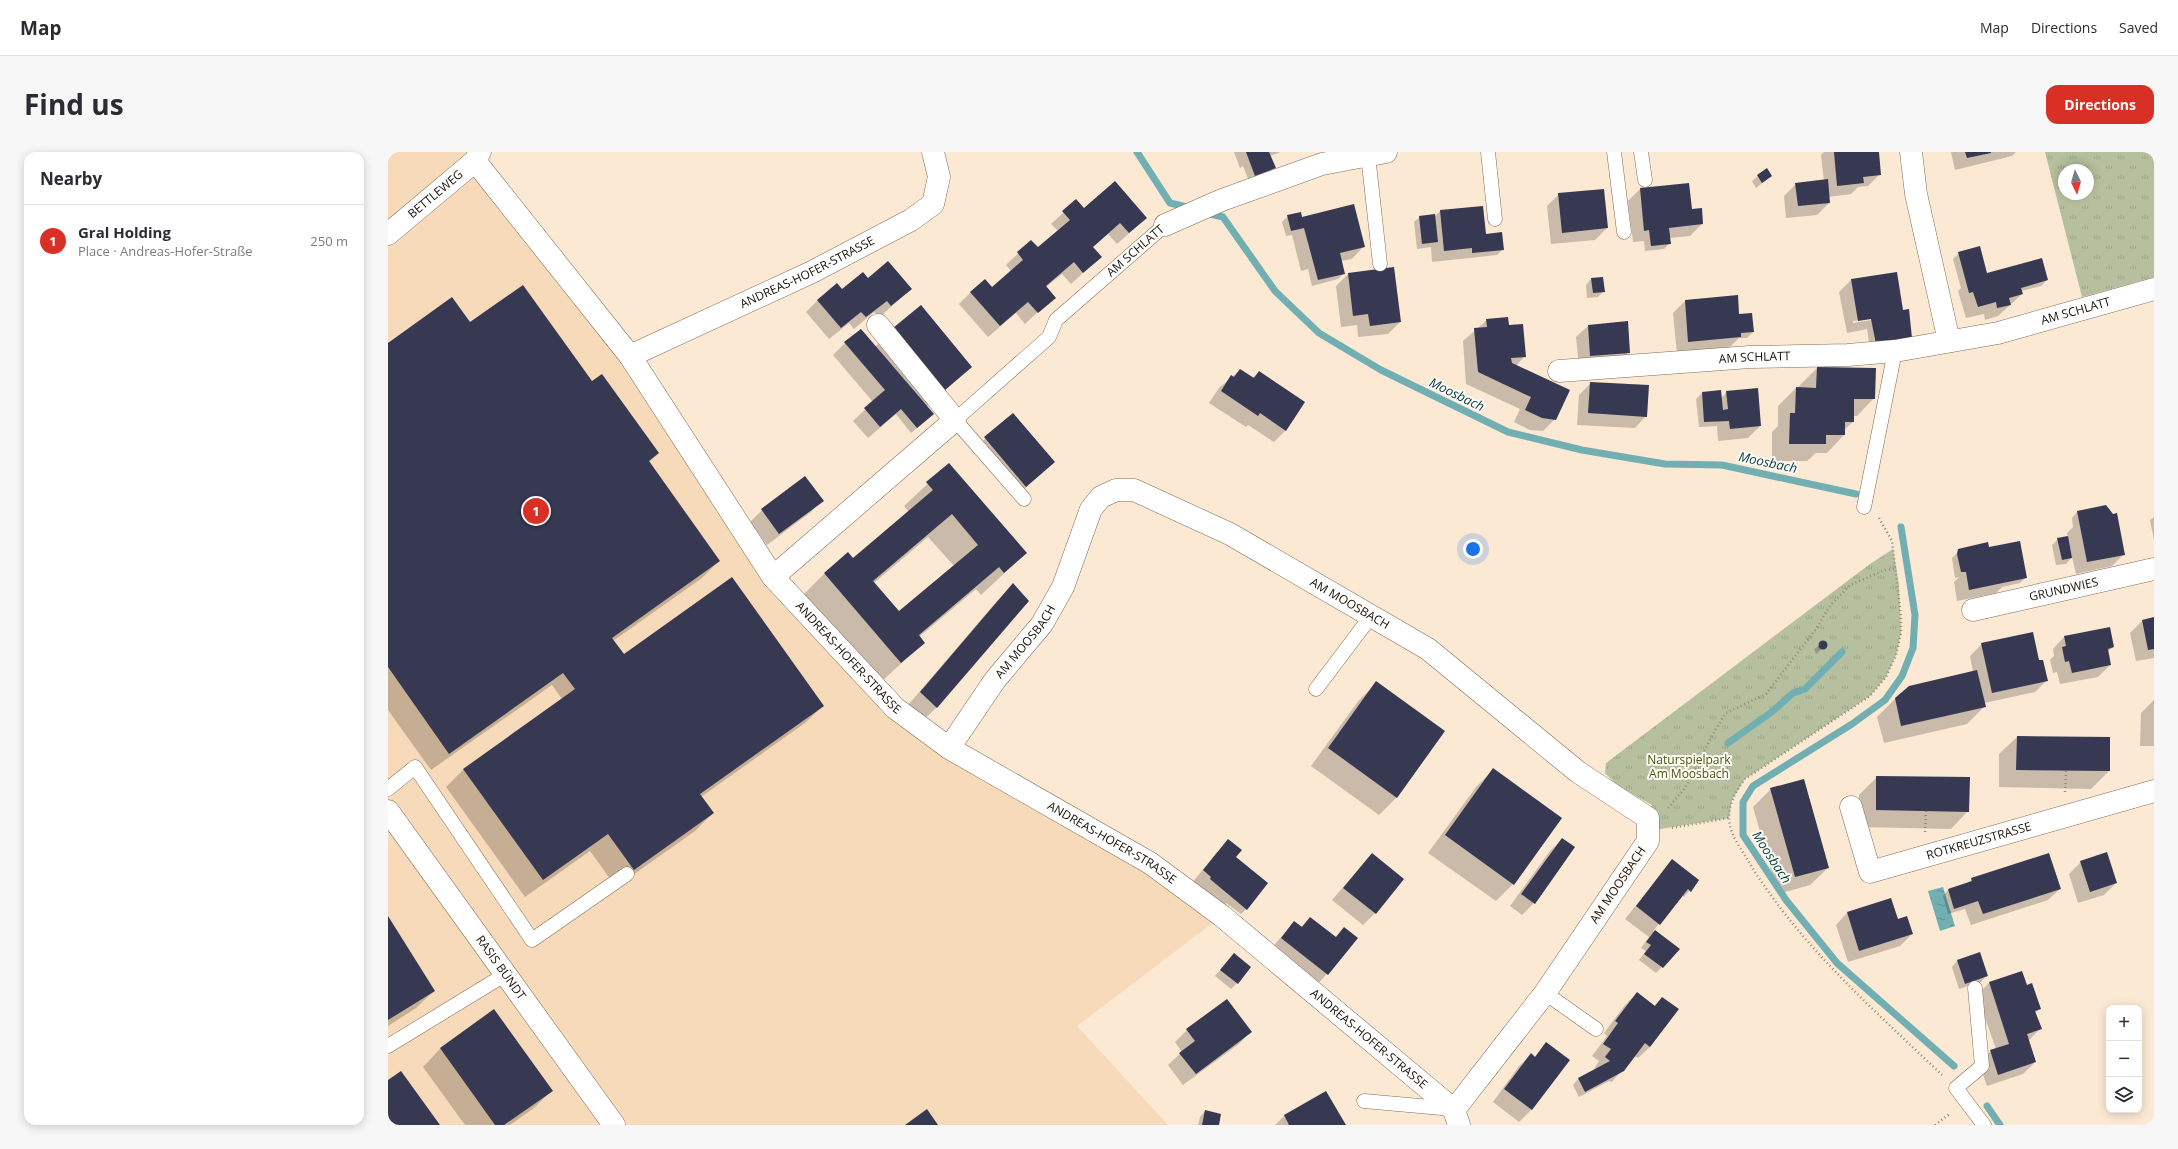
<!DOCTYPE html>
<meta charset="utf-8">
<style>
body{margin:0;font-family:"Open Sans",sans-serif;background:#f7f7f7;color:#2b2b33}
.controls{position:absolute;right:12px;bottom:12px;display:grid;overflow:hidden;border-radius:8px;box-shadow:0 2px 10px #0003}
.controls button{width:36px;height:36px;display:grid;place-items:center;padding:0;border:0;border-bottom:1px solid #e1e1e2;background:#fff;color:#2b2b33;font:20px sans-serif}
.compass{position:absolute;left:1670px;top:12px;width:36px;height:36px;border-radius:50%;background:#fff;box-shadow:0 2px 10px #0003;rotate:175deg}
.you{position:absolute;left:1085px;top:397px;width:14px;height:14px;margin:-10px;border:3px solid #fff;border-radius:50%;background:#1a73e8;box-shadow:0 0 0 6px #1a73e833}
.badge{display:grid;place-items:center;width:26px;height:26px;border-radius:50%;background:#d93025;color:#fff;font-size:13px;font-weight:700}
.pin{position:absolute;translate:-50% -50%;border:2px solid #fff;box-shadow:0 1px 4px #0006}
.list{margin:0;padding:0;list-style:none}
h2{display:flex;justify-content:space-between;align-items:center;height:52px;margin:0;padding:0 16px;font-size:17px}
h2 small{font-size:13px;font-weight:400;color:#7c7c81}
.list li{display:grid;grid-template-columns:26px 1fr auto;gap:12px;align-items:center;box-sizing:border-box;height:72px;padding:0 16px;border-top:1px solid #e1e1e2}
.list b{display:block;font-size:15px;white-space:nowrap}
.list p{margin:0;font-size:13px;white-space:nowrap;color:#7c7c81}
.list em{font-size:13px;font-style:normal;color:#7c7c81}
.icon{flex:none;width:22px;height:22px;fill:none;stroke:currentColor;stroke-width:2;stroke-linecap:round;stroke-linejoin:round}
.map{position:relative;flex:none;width:1766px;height:973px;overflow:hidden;border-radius:12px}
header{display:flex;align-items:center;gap:24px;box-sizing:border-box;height:56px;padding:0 20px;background:#fff;border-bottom:1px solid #e1e1e2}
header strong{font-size:19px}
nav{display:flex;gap:22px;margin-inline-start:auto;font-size:14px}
.intro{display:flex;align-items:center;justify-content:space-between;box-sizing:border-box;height:96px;padding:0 24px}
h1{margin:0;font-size:28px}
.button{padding:10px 18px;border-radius:12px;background:#d93025;color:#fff;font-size:14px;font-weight:700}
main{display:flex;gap:24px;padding:0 24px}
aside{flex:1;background:#fff;border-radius:12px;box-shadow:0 2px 10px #0003}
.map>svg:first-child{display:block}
.built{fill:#f7daba}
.grass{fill:url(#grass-tufts);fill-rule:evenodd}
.water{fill:url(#water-ripples)}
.shadow{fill:#0003;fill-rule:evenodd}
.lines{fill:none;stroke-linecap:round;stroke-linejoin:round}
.stream{stroke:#71afb3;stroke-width:7}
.building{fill:#363951;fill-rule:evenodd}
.lane-casing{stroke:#806c55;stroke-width:15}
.street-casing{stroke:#806c55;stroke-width:23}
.path{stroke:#958778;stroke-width:2.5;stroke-dasharray:1 3;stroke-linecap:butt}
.lane{stroke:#fff;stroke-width:14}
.street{stroke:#fff;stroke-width:22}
.labels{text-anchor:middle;stroke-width:4;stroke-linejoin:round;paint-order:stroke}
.street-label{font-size:12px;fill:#181007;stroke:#fef9f4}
.park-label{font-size:12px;fill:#4a5711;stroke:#fef9f4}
.water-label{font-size:13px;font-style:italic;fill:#003e42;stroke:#fef9f4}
</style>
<header>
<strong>Map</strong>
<nav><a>Map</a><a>Directions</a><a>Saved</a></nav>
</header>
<div class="intro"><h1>Find us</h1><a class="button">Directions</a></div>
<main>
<aside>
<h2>Nearby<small></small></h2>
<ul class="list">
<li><span class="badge">1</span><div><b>Gral Holding</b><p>Place · Andreas-Hofer-Straße</p></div><em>250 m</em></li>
</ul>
</aside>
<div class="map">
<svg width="1766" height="973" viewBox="0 0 1766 973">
<defs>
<pattern id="grass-tufts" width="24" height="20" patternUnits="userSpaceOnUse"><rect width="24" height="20" fill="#b6c09e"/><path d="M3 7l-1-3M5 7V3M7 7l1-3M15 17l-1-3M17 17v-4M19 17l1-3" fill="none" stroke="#9ca487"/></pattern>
<pattern id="water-ripples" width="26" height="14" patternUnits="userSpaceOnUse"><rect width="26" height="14" fill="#71afb3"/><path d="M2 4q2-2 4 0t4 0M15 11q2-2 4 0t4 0" fill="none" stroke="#5c8d90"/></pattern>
</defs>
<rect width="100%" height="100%" fill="#fce9d4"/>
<path class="built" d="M0,0H92L385,425L507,556L834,764L689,874L780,973H0Z"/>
<path class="grass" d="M1657,0H1766V125L1694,145ZM1676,18H1700V42H1676Z
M1505,397L1511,433L1513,481L1508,503L1498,525L1482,544L1357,627L1344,648L1341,666L1260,679V666L1264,653L1230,634L1217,621L1218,611L1482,412Z"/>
<path class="water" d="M1555,735L1567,774L1552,779L1540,739Z"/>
<path class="shadow" d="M846,0H893L882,4L886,16L881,21L861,29L855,14L852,16Z
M1436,0H1490L1492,22L1480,34L1470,35L1463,42L1440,45L1441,51L1429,63L1398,66L1396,44L1408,32L1436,29L1433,3Z
M1563,0H1628L1624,4L1567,18Z
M1370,24H1383L1368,36L1364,29Z
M1252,37L1303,58L1314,72L1302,84L1281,86L1282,91L1276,97L1257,99L1256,89L1245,90L1240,49Z
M1171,42L1219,76L1207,88L1163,92L1159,54Z
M688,49L696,58L758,66L729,92L720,82L704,96L712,105L683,132L674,122L658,135L666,145L637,172L628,161L600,185L571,152L583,140L604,136L623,119L618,113L643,89L650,97L670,79L663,72Z
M1094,55L1097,83L1115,97L1109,103L1044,110L1043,95L1029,97L1026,70L1032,65L1047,64L1052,59Z
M900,64L913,66L975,95L964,107L953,109L956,121L950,127L924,134L920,117L913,119L904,83L898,84L894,70Z
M1571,101L1596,123L1659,128L1653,134L1633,139L1634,142L1610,164L1597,168L1596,162L1578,166L1570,139L1573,136L1565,107Z
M1005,116L1012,170L1000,182L970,185L969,173L953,175L948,134L960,122Z
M479,127L522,137L491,166L486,160L466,177L461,171L441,187L418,160L430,148Z
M1203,127L1216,139L1210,145L1199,146L1198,133Z
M1463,128L1514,159L1482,197L1479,177L1459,181L1451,140ZM1486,166L1483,168L1465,171V169Z
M1297,149L1350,164L1365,180L1359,186H1351L1340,197L1289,202L1285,161Z
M1099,168L1137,204L1128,214L1167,267L1155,279L1142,278L1126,270L1132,257L1078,232L1075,189Z
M82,172L204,231L270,301L261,310L331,409L314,426L225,489L236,504L435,554L417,571L313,645L325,661L307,679L228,735L202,699L137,745L58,635L75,618L174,547L164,533L43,618L0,558V192Z
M1200,174L1241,200L1230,212L1191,215L1188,185Z
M506,177L583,215L538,255L539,268L523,281L508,262L480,286L465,269L485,250L445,203L457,191L487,195Z
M1429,216L1486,246L1469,264H1465V270L1456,278V283L1439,301H1428L1419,309H1384V280L1390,274V254L1408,236L1411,237V234Z
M852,218L864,226L871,220L898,278L886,290L860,273L858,275L821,251L831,236Z
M1203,231L1258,264L1247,276L1189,273L1191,243Z
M1339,240L1372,274L1360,286L1330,289L1329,274L1311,275L1308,247L1314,241L1333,246Z
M625,262L666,310L626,346L585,298Z
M561,312L638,401L593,443L588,437L531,485L536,490L490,533L414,444L436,422L465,408L521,360L516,354ZM540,385L566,414L511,461L486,431Z
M434,348L423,360L379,393L362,370L374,358Z
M1689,360L1736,402L1724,414L1688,422L1684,405L1678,412L1668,413L1664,393L1670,387L1680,385L1679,381L1685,375L1684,366Z
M1766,365V388L1762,368Z
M1600,395L1638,425L1632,431L1614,435L1608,441L1569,449L1566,430L1571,425L1567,426L1564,406L1570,400Z
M625,433L549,555L531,572L515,559L608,450Z
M1766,466V506L1748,509L1742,481L1754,469Z
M1676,485L1725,495L1719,500L1722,513L1710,525L1672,532L1669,520L1665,521L1662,508L1666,504L1665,497Z
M1437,490L1439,493L1428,502L1426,497Z
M1594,492L1650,510L1659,528L1647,540L1596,551V555L1579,572L1496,591L1489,565L1507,547L1585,520L1582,504Z
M989,531L1056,579L1008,646L991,663L923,614L971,548Z
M1766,548V594H1752L1753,561Z
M1629,585L1721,619L1703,637L1611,635V602Z
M1106,617L1125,732L1108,749L1040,701L1088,635Z
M1489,625L1580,659L1563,677L1471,675V643Z
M1383,637L1440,716L1422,733L1390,742L1365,655Z
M1174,687L1146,751L1134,763L1122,754L1162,699Z
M829,700L847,705L858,757L853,762L838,751L834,755L804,731Z
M984,702L987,761L975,773L944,748Z
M1284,709L1310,729L1296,745L1294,743L1265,779L1290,798L1268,821L1251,808L1258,799L1253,796L1261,785L1237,767Z
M1693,710L1728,731L1716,743L1690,751L1681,722Z
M1584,727L1672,737L1660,748L1583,773L1577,757L1560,762L1555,744L1560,738L1579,732Z
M1459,761L1509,768L1524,782L1512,794L1460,810L1448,773Z
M0,766L46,839L28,856L0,874Z
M922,766L947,786L956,776L961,797L928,834L882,798L906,770L913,775Z
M846,802L849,831L843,837L827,824Z
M1591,802L1598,824L1593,830L1571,837L1564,815L1569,809Z
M1633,820L1638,834L1652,857L1647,861L1652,877L1640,889L1647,910L1635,922L1599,934L1591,911L1603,899L1608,897L1589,843L1601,831Z
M1249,841L1266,854L1274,846L1289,858L1262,895L1250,906L1246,904L1224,930L1221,929L1191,945L1185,933L1190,927L1207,918L1206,917L1211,909L1204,904L1219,884L1216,881L1237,853Z
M839,848L862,880L851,892L795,933L780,913L794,900L787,890L799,878Z
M106,859L163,939L146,956L122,973H77L35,915L52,897Z
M1158,892L1180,908L1143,958L1131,970L1105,950L1131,914L1143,903L1147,905Z
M938,940L957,973H887L896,964Z
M817,959L830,973H810L812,965Z"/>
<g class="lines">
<path class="stream" d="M749,0L782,51L803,56
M818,61L835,65L887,139L931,181L993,218L1120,280L1194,298L1277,312L1334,313L1468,342
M1513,375L1527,463L1525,496L1514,524L1497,548L1464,572L1365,634L1355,650V683L1398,748L1449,811L1566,914
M1340,591L1385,559L1405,541L1417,537L1454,500
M1599,954L1612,973"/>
</g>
<path class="building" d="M858,0H881L888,16L867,24Z
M1446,0H1491L1493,23L1475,25L1476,31L1449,34Z
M1577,0H1603V1L1579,6Z
M1379,16L1384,24L1374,31L1369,23Z
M1440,27L1442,51L1410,54L1407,31Z
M727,29L759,66L741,81L732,71L705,95L714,105L695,121L686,110L658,134L668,146L650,161L640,150L612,174L582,140L597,127L604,135L635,108L629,100L643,88L650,95L682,68L674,59L688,47L696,56Z
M1301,31L1304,57L1314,56L1315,72L1281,76L1283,92L1263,94L1261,78L1256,79L1252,36Z
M1216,37L1220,76L1174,81L1170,41Z
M966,52L977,95L952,101L957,122L930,128L916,76L903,79L899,63L913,60L914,65Z
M1095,54L1098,82L1114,80L1116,98L1084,101V96L1056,99L1052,58Z
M1047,62L1050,90L1034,92L1031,64Z
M1592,94L1599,121L1654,106L1660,128L1633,136L1635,142L1621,146L1623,153L1609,156L1608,150L1590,155L1585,140L1581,141L1570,100Z
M500,109L524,137L503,154L499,149L478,165L473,160L453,176L429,148L449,131L454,137L475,120L480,126Z
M1006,115L1013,170L982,174L980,162L965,164L960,121Z
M1509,120L1515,158L1521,157L1524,186L1488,192L1483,167L1470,169L1463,127Z
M1215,125L1217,140L1205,141L1203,126Z
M135,133L204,229L214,222L271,301L261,309L332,409L224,486L236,502L344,425L436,554L312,642L326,661L246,718L220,682L155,728L75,617L187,537L175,521L61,602L0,515V191L64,145L82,170Z
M1350,143L1351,162L1364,161L1366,180L1353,181V185L1300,190L1297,148Z
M533,153L584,215L557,238L505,176Z
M1120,165L1121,173L1135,172L1138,205L1123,206L1124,211L1182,238L1168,268L1154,266L1137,258L1143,245L1090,220L1086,176L1099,175L1098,167Z
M1240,169L1242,201L1202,204L1200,173Z
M473,177L546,262L529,276L513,257L492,275L476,256L497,238L456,190Z
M1429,215L1488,216L1487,247H1466V270H1457V283H1438V292H1401L1402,261H1407L1408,235L1428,236Z
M852,217L866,226L871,219L917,250L898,279L872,261L870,264L833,239L843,223L846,225Z
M1202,230L1261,233L1259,265L1200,261Z
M1370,236L1373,274L1342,277L1341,269L1316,270L1314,240L1333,238L1335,258L1340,257L1338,239Z
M625,261L667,310L638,335L596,285Z
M561,311L639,401L616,421L611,415L531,483L537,491L513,511L436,421L460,400L465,406L545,338L538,330ZM564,362L590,393L511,459L485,429Z
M417,324L436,349L391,382L373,357Z
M1718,353L1725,362L1729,361L1737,403L1699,410L1689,359Z
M1680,384L1684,406L1674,408L1669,386Z
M1632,389L1639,426L1581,438L1578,420H1573L1569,402L1570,397L1600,390L1601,395Z
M625,431L641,449L549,556L532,540Z
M1766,465V497L1760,498L1754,468Z
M1722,475L1726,495L1720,497L1723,513L1684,521L1681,509L1677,510L1674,495L1678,494L1676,484Z
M1645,480L1651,508H1655L1660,529L1604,541L1593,491Z
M1430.5 493a4.5 4.5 0 1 1 9 0a4.5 4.5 0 1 1-9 0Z
M1589,518L1598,555L1513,574L1507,546L1521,534Z
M988,529L1057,579L1009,646L940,596Z
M1629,584L1722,585V619L1628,618Z
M1105,616L1174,666L1126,733L1057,683Z
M1488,624L1582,625L1581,660L1488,658Z
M1416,627L1441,716L1407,725L1382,636Z
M1174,686L1187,695L1147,752L1133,742Z
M840,687L854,698L848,705L880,731L859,758L822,727L823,725L815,718Z
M1719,700L1729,731L1702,740L1692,709Z
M984,701L1016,727L988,762L955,736Z
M1661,701L1673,737L1595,762L1590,749L1566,757L1560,737L1584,729L1583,726Z
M1284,707L1311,728L1303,740L1300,737L1272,773L1248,754Z
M1503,746L1510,767L1519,764L1525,782L1471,799L1459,760Z
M0,764L47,839L0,868Z
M922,765L948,785L956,775L970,786L940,823L893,786L906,769L914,775Z
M1267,778L1292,797L1275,816L1256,802L1263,793L1258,790Z
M1592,800L1600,824L1577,832L1569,808Z
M846,801L863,815L850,832L832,818Z
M1634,819L1639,833L1644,831L1653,857L1647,859L1654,877L1639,882L1648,910L1610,923L1602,898L1621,892L1601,830Z
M1249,840L1267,854L1274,845L1291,857L1262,895L1257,891L1236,919L1197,940L1190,926L1222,909L1217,905L1223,897L1215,892L1230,871L1227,869Z
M839,847L864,880L808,922L791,901L807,889L798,877Z
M106,857L165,939L116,973H107L52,896Z
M1158,890L1182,908L1144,958L1116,937L1143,901L1147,905Z
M13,919L52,973H0V928Z
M938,939L958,973H901L896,963Z
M539,957L550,973H517Z
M817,958L833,962L831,973H814Z"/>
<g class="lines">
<defs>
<g id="lane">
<path d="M1100,0L1107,67"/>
<path d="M1226,0L1236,80"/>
<path d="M1253,0L1257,28"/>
<path d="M980,3L992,112"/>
<path id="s1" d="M636,347L567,268L661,185L668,168L777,73"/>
<path d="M1476,355L1507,199"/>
<path d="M928,537L984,463"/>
<path d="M0,637L27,615L144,788L239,722"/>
<path d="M1587,836L1594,914L1568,936L1596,973"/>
<path d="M1157,841L1208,877"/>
<path d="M0,894L118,822"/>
<path d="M976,949L1065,957"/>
</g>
<g id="street">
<path d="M1523,0L1528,42L1561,189"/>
<path id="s2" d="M87,9L242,204L385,425L507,556L561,596L762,711L834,764L1066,958L1071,973"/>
<path d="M777,73L834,48L934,12L998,0"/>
<path id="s3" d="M0,82L87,9L92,0"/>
<path id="s4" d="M242,204L424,120L523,68L545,52L551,25L545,0"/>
<path id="s5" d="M1171,219L1362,205L1460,203L1507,199L1610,181L1766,137"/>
<path d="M385,425L567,268L490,173"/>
<path id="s6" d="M1585,458L1766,417"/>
<path id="s7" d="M561,596L607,528L654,472L675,435L703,357L713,345L728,338H746L842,382L1040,497L1190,620L1260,666V689L1157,841L1066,958"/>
<path id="s8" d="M1463,655L1482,720L1766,639"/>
<path id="s9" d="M0,659L226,973"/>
</g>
</defs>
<use href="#lane" class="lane-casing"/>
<use href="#street" class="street-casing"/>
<path class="path" d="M1491,366L1504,389L1513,465V481L1508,503L1498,525L1482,544L1357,627C1348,639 1341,651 1341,666C1341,681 1352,695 1359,707C1410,792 1483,855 1554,923
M1677,640L1678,619
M1280,656L1297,636L1326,580L1338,561L1378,542L1428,477L1441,455L1462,433L1497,418L1509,417
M1284,676L1341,666
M1537,680L1538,659
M1547,973L1563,961"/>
<use href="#lane" class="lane"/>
<use href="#street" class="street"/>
</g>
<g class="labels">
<g class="street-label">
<text dy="4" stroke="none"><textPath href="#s3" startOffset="62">BETTLEWEG</textPath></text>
<text dy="4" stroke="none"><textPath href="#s1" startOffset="354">AM SCHLATT</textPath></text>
<text dy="4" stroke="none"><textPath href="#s4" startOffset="196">ANDREAS-HOFER-STRASSE</textPath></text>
<text dy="4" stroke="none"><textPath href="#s5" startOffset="522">AM SCHLATT</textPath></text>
<text dy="4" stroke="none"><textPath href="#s5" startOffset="196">AM SCHLATT</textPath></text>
<text dy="4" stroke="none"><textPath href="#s6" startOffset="93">GRUNDWIES</textPath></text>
<text dy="4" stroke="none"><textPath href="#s7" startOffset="575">AM MOOSBACH</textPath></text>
<text dy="4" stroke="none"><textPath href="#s7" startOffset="131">AM MOOSBACH</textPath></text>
<text dy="4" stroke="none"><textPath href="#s2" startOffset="623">ANDREAS-HOFER-STRASSE</textPath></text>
<text dy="4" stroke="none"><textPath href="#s8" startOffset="181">ROTKREUZSTRASSE</textPath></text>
<text dy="4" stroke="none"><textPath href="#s2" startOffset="947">ANDREAS-HOFER-STRASSE</textPath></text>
<text transform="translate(1230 733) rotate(-56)" y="4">AM MOOSBACH</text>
<text dy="4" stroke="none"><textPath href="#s9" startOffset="193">RASIS BÜNDT</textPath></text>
<text dy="4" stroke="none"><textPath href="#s2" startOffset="1271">ANDREAS-HOFER-STRASSE</textPath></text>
</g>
<g class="park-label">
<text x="1301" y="612">Naturspielpark<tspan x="1301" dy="14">Am Moosbach</tspan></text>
</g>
<g class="water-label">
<text transform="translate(1069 242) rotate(26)" y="5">Moosbach</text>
<text transform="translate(1380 310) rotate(12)" y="5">Moosbach</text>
<text transform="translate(1384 705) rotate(57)" y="5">Moosbach</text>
</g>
</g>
</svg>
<div class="controls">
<button>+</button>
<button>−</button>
<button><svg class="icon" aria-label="layers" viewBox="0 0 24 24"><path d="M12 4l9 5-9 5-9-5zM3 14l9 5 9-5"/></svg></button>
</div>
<svg class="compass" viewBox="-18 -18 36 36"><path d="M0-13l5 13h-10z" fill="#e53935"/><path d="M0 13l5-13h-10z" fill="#7c7c81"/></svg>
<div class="you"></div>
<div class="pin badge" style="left:148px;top:359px">1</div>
</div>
</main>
